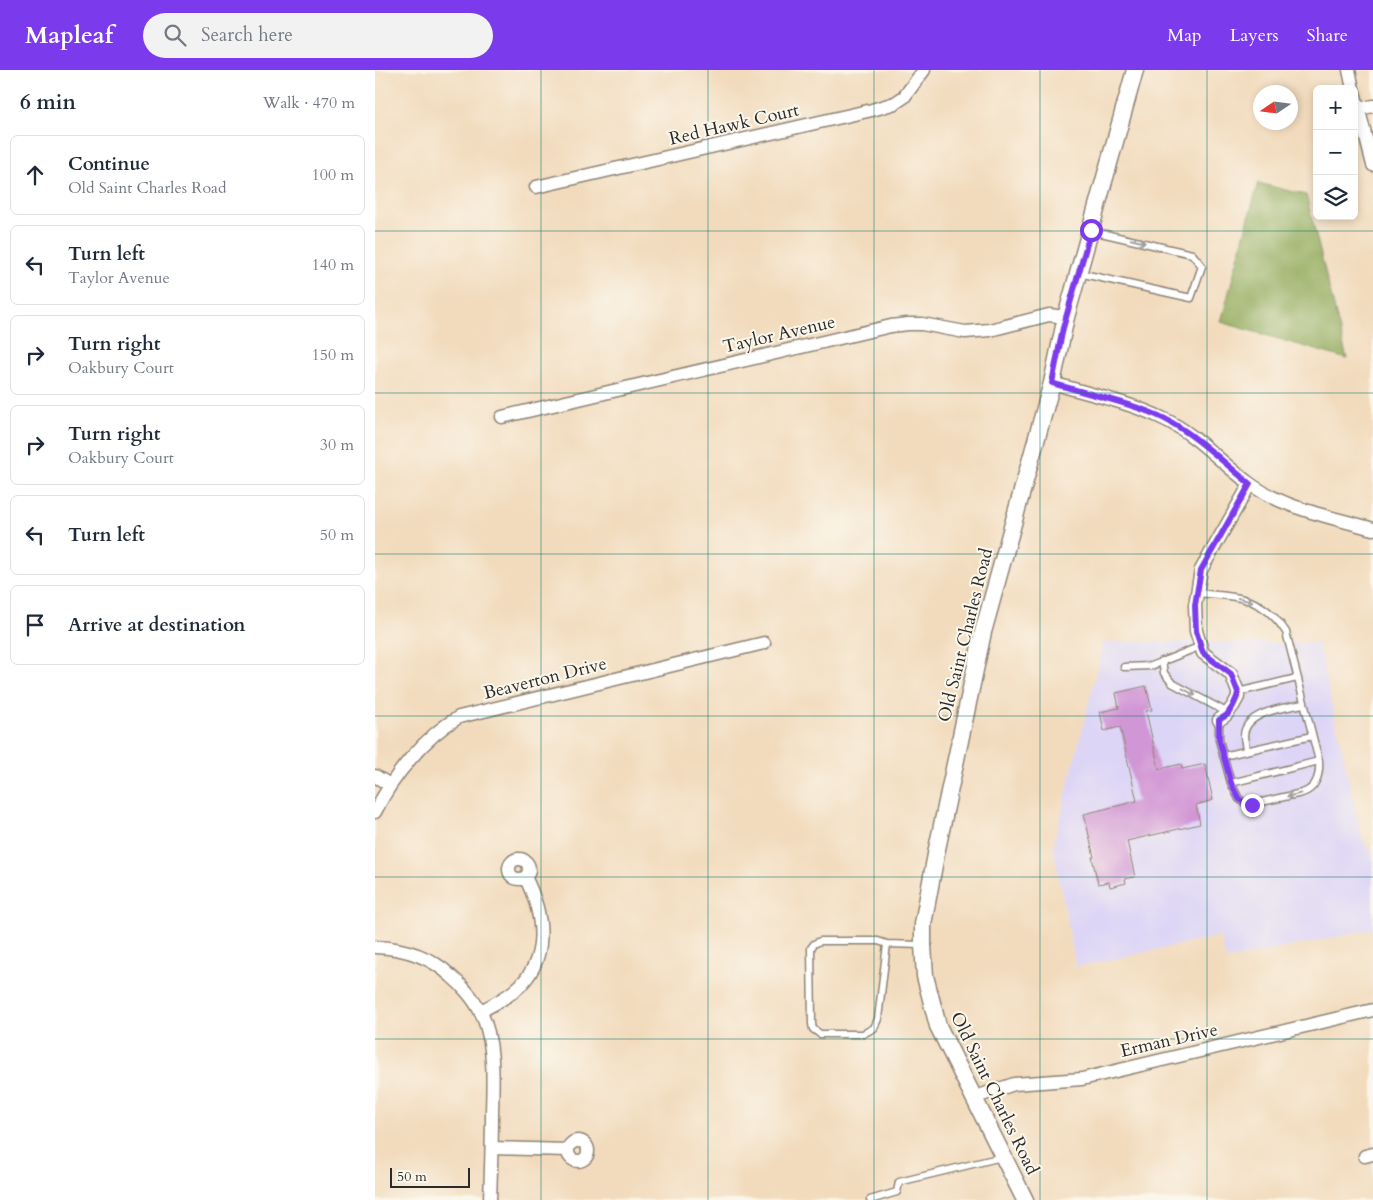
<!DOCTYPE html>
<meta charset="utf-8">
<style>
body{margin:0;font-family:Cardo,serif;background:#f2f2f3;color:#1f2937}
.controls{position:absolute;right:15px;top:15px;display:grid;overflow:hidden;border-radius:8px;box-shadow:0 2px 8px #0003}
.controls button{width:45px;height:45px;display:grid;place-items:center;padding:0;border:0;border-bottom:1px solid #e0e1e3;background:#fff;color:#1f2937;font:25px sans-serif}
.compass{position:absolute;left:878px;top:15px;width:45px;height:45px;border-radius:50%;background:#fff;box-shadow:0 2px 8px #0003;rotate:257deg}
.scale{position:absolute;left:15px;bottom:12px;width:80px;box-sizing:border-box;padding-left:5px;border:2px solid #2b2b2b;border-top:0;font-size:14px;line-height:18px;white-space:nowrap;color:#2b2b2b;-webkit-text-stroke:4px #fbf7ec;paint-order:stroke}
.stop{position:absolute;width:15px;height:15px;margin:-11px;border:4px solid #7c3aed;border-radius:50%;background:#fff}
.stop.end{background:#7c3aed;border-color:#fff;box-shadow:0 1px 5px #0008}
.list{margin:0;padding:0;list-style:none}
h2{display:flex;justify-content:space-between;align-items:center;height:65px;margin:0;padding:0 20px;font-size:21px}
h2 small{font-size:16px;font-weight:400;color:#747a83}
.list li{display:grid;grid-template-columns:32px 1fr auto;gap:15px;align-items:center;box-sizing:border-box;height:80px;margin:0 10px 10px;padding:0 10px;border:1px solid #e0e1e3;border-radius:8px}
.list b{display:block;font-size:19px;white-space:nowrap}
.list p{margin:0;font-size:16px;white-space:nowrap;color:#747a83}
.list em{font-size:16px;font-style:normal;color:#747a83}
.icon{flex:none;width:28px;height:28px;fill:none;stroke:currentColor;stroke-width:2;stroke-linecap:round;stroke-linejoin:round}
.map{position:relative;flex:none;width:998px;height:1130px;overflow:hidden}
header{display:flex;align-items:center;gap:30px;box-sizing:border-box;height:70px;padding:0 25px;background:#7c3aed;color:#fff}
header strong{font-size:24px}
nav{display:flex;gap:28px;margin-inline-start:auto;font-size:18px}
.search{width:350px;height:45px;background:#f2f2f3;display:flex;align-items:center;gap:12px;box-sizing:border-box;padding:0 18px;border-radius:28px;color:#747a83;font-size:19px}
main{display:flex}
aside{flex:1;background:#fff}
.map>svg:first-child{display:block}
.built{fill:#ddd5f6}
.forest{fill:#93ac5d;stroke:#5f6c44}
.building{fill:#d196d5}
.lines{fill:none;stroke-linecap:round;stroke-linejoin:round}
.service-casing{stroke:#8e8374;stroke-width:9}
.minor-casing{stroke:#8e8374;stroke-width:15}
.tertiary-casing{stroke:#8e8374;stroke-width:19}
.service{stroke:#fff;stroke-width:6}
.minor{stroke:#fff;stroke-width:12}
.tertiary{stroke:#fff;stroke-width:16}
.oneway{stroke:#a0a0a0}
.route{stroke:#7c3aed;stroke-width:6}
.grid{fill:none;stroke:#0f766e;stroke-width:1;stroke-opacity:0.55}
.labels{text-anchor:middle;stroke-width:4;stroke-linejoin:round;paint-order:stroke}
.street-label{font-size:18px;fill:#2b2b2b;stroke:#fbf7ec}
</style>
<header>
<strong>Mapleaf</strong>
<div class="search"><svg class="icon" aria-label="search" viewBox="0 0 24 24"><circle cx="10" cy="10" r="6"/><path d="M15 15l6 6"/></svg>Search here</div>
<nav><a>Map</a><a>Layers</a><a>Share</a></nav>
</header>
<main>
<aside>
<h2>6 min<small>Walk · 470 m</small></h2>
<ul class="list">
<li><svg class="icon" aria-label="ahead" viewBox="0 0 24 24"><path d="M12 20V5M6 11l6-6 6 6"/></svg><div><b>Continue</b><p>Old Saint Charles Road</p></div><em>100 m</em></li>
<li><svg class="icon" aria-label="left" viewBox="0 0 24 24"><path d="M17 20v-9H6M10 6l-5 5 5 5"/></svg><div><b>Turn left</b><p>Taylor Avenue</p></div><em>140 m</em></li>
<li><svg class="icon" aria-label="right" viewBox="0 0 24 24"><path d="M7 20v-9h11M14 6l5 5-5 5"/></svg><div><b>Turn right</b><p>Oakbury Court</p></div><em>150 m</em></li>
<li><svg class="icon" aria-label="right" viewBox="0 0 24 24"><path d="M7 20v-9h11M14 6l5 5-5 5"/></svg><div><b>Turn right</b><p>Oakbury Court</p></div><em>30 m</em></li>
<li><svg class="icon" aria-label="left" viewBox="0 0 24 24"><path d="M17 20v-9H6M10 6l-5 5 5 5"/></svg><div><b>Turn left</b></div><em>50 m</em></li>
<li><svg class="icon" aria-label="arrive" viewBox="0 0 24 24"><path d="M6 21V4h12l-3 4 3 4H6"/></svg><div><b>Arrive at destination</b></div></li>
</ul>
</aside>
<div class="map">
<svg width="998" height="1130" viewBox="0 0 998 1130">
<rect width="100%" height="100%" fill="#fbf7ec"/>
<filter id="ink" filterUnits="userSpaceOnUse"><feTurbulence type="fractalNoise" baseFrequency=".02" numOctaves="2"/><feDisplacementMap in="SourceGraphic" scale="10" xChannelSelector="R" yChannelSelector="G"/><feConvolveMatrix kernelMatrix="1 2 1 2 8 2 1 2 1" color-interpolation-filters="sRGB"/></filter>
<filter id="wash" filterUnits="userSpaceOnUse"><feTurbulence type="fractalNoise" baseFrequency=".0096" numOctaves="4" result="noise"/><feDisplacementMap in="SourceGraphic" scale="20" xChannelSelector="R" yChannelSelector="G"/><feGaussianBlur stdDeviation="1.12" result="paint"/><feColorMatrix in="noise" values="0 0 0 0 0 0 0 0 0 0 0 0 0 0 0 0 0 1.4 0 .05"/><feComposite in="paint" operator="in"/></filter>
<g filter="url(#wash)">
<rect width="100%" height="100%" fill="#f2dbbd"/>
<path class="built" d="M729,572L943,573L987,768L998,786V859L851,890L845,866L701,897L678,776Z"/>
<path class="forest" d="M883,113L931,125L972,289L846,252Z"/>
<g id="blocks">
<path class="building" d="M771,616L777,640L771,641L784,699L806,694L807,699L830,694L838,730L821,735L825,754L752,771L760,807L750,809L751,813L735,817L734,812L723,814L717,787H719L709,744L762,731L745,657L729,661L725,642L744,638L741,623Z"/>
</g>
</g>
<g filter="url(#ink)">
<use href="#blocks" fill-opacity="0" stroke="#8e8374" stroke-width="1"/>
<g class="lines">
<defs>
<path id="service" d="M704,203L816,228L827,196L817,184L717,161
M822,523C862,527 887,525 911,562L944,691C945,705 941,719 927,723L873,735L864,729L856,713
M787,591L789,603L797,613L853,643
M749,597L776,596L826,576
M863,622L922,608
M844,650V670L856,713L944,691
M871,681C871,676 869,670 869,665C871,641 910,638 928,634
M848,686L937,666
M512,874L503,949L499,958L488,964H445L438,959L437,954L436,878L439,874L445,871H503L512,874L546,875
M495,1130L522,1122L524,1112L627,1087"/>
<path id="minor" d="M974,0L978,19
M979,22L998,95
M983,39L998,36
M161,117L497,40L520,33L529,27L549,0
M677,313C714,324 754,332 789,349C821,364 846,393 874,413C909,439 957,447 998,459
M127,347L516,256L533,254H547L590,262L615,260L674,245L691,247
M844,650L851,645L858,636L863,627V622L856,604L828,583L821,561L820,535L826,500L875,414
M0,706L15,715
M0,742C17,707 50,666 84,647L389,573
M134 799a10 10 0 1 1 20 0a10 10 0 1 1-20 0Z
M0,877C29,878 55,886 76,906C87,915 99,929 105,941C120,968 118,1012 117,1042C117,1072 116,1101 115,1130
M106,941C117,935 129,929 139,921C176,891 169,844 150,807
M598,1028L639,1014L707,1009L998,940
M193 1081a10 10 0 1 1 20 0a10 10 0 1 1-20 0Z
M117,1078L193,1080
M990,1086L998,1084"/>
<path id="tertiary" d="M650,1130L563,956L550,906L548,875V854L562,779L608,562L677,313L691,247L760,0"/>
</defs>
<use href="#service" class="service-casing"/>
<use href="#minor" class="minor-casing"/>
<use href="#tertiary" class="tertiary-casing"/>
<use href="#service" class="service"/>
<use href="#minor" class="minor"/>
<use href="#tertiary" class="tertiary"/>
</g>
<defs><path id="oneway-shaft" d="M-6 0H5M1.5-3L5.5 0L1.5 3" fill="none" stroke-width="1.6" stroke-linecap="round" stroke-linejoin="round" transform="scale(1.25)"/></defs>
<g class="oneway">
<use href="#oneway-shaft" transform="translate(763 171) rotate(13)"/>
<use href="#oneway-shaft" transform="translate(870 530) rotate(15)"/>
<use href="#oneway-shaft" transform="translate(814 622) rotate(28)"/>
<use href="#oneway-shaft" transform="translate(919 725) rotate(167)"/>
</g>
</g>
<g class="lines" filter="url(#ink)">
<path class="route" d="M716,160L688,258L677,313C712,324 758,333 790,349C821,365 848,392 875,414L826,500L820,535L821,561L828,583L856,604L863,622L862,627L858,636L852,645L844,650V670L856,713L864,729L873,735H877"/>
</g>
<path class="grid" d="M166,0V1130M333,0V1130M499,0V1130M665,0V1130M832,0V1130M0,161H998M0,323H998M0,484H998M0,646H998M0,807H998M0,969H998"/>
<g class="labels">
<g class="street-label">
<text transform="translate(359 54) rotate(-13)" y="6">Red Hawk Court</text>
<text transform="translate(404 264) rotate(-13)" y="6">Taylor Avenue</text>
<text transform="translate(590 565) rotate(-76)" y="6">Old Saint Charles Road</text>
<text transform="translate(170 608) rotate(-14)" y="6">Beaverton Drive</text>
<text transform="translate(794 970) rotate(-13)" y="6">Erman Drive</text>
<text transform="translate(620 1023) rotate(64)" y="6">Old Saint Charles Road</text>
</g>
</g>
</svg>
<div class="controls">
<button>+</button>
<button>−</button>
<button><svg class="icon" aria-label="layers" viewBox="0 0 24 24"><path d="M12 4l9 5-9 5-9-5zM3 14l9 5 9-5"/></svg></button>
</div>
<svg class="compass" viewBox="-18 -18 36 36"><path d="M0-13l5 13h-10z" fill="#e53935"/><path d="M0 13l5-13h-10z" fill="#747a83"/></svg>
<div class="scale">50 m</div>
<div class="stop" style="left:716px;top:160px"></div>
<div class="stop end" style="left:877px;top:735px"></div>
</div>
</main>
